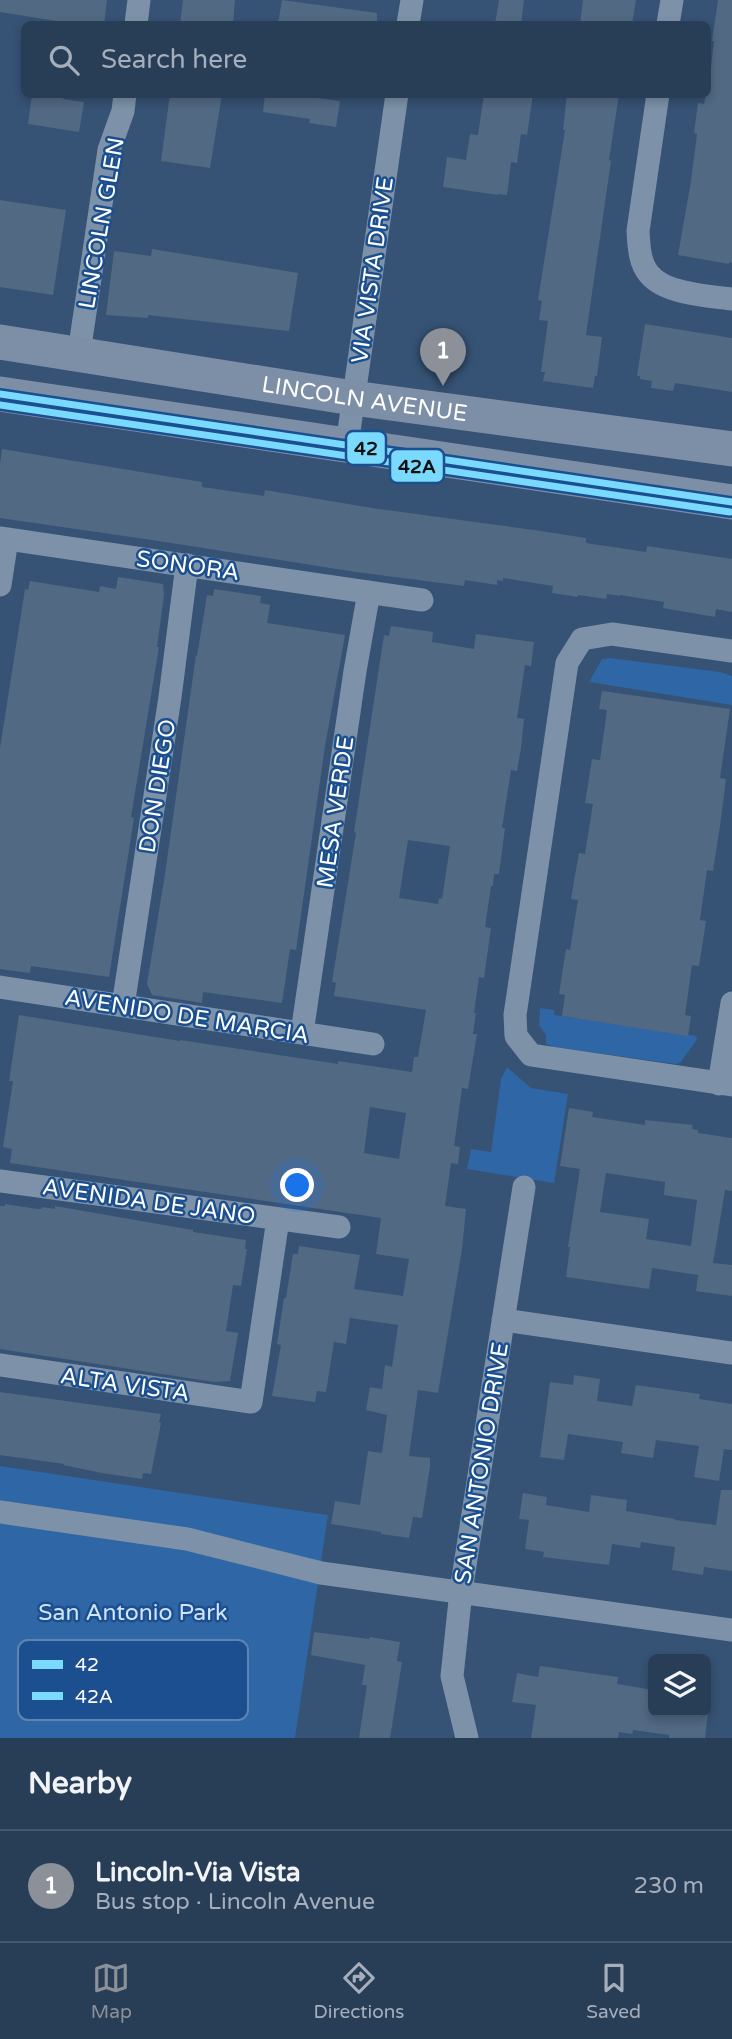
<!DOCTYPE html>
<meta charset="utf-8">
<style>
body{margin:0;font-family:"Varela Round",sans-serif;background:#344961;color:#f1f3f6}
.controls{position:absolute;right:21px;bottom:21px;display:grid;overflow:hidden;border-radius:10px;box-shadow:0 4px 10px #0003}
.controls button{width:63px;height:63px;display:grid;place-items:center;padding:0;border:0;border-bottom:2px solid #44576d;background:#283e57;color:#f1f3f6;font:35px sans-serif}
.you{position:absolute;left:298px;top:1186px;width:24px;height:24px;margin:-18px;border:5px solid #fff;border-radius:50%;background:#1a73e8;box-shadow:0 0 0 10px #1a73e833}
.badge{display:grid;place-items:center;width:46px;height:46px;border-radius:50%;background:#8c9099;color:#fff;font-size:23px;font-weight:700}
.pin{position:absolute;translate:-50% -58px;filter:drop-shadow(0 2px 4px #0008)}
.pin::after{content:'';position:absolute;top:37px;width:24px;height:21px;background:inherit;clip-path:polygon(0 0,100% 0,50% 100%)}
.list{margin:0;padding:0;list-style:none}
h2{display:flex;justify-content:space-between;align-items:center;height:91px;margin:0;padding:0 28px;font-size:30px}
h2 small{font-size:23px;font-weight:400;color:#a5aeba}
.list li{display:grid;grid-template-columns:46px 1fr auto;gap:21px;align-items:center;box-sizing:border-box;height:112px;padding:0 28px;border-top:2px solid #44576d}
.list b{display:block;font-size:26px;white-space:nowrap}
.list p{margin:0;font-size:23px;white-space:nowrap;color:#a5aeba}
.list em{font-size:23px;font-style:normal;color:#a5aeba}
.icon{flex:none;width:38px;height:38px;fill:none;stroke:currentColor;stroke-width:2;stroke-linecap:round;stroke-linejoin:round}
.map{position:relative;flex:none;width:732px;height:1738px;overflow:hidden}
.search{position:absolute;background:#283e57;box-shadow:0 4px 10px #0003;left:21px;right:21px;top:21px;height:77px;display:flex;align-items:center;gap:18px;box-sizing:border-box;padding:0 24px;border-radius:10px;color:#a5aeba;font-size:26px}
.sheet{height:203px;background:#283e57}
nav{display:flex;justify-content:space-around;align-items:center;box-sizing:border-box;height:98px;border-top:2px solid #44576d;background:#283e57;font-size:19px;color:#a5aeba}
nav a{display:grid;justify-items:center;gap:4px}
nav .on{color:#8c9099}
.map>svg:first-child{display:block}
.green{fill:#2f66a5}
.building{fill:#526984;fill-rule:evenodd}
.lines{fill:none;stroke-linecap:round;stroke-linejoin:round}
.minor{stroke:#7d92a8;stroke-width:23}
.primary{stroke:#7d8ea7;stroke-width:35}
.bus-1-casing{stroke:#1b4f8f;stroke-width:12}
.bus-2-casing{stroke:#1b4f8f;stroke-width:12}
.bus-1{stroke:#7adafe;stroke-width:7}
.bus-2{stroke:#7adafe;stroke-width:7}
.labels{text-anchor:middle;stroke-width:5;stroke-linejoin:round;paint-order:stroke}
.street-label{font-size:23px;fill:#fff;stroke:#1b4f8f}
.park-label{font-size:23px;fill:#cfe3fa;stroke:#1b4f8f}
.key{fill:#1b4f8f;stroke:#5f84b1;stroke-width:2}
.key-label{font-size:19px;fill:#fff}
.line-badge{stroke:#1b4f8f;stroke-width:2.5}
.pale-badge-label{font-size:19px;text-anchor:middle;font-weight:bold;fill:#111}
</style>
<div class="map">
<svg width="732" height="1738" viewBox="0 0 732 1738">
<rect width="100%" height="100%" fill="#365274"/>
<path class="green" d="M610,658L720,672L732,676V705L589,682L602,659Z
M540,1008L554,1010V1015L697,1036L696,1041L680,1063L675,1064L554,1047L546,1044V1035L539,1025Z
M507,1067L531,1088L568,1094L554,1183L467,1169L471,1149L491,1152L501,1079Z
M0,1466L328,1515L295,1738H0Z"/>
<path class="building" d="M0,0H107L104,24H69V23L0,12Z
M183,0H235L233,24H180Z
M282,0L377,13V24H278Z
M499,0H524L521,24H495Z
M583,0H636L632,24H580Z
M718,0H732V263L729,262V264L678,255L691,181L697,134L694,133L698,103L704,104L706,94H708L714,41H712Z
M32,94H64L63,99L84,102L79,132L28,124Z
M170,94H222L210,168L161,161Z
M265,94H319L318,98L340,101L336,127L309,123L310,119L263,112Z
M484,94H533L527,135L521,134L517,163L511,162L507,195L498,194V195L443,187L447,157L466,160L470,134L478,135Z
M567,94H619L609,160L611,161L586,335L602,337L597,376H595L593,388L543,381L545,372H541L548,321L539,320L542,301L538,300L565,130H563Z
M0,200L66,210L53,295L0,287Z
M152,249L298,273L289,331L148,315V318L106,315L114,251L151,256Z
M645,324L732,338V392L675,383L673,391L651,388L652,381L640,379V376H637Z
M2,449L202,482V487L264,496L265,490L372,508L534,530L586,538V543L646,552L647,546L732,559V612L716,609L715,617L663,608L664,602L620,595V596L607,594L606,599L578,595V597L552,593L553,586L503,578V581L497,580V585L465,580L464,586L356,572L145,539L0,518V464Z
M118,577L163,584L164,595L157,647H159L131,817L134,818L109,977L31,966L30,973L0,969V748L25,589L28,590L30,581L99,592L100,586L116,589Z
M214,589L261,596L260,603L270,605L267,623L345,635L325,746L296,950L290,949L282,1003L203,992L202,1003L152,995L147,984L165,874L196,655L197,656L207,595L213,596Z
M391,626L433,632L432,642L474,649L476,634L534,642L531,666L525,665L517,718L524,719L521,748L517,771L511,770L502,828H505L499,874H494L493,886H491L485,927L491,928L484,978L479,977L474,1013H476L473,1034H477L468,1089L462,1088L454,1146L460,1147L458,1164L451,1163L445,1206L466,1209L462,1249L438,1393L418,1390L409,1456L430,1458V1467L422,1518L413,1517L409,1538L381,1534V1532L331,1524L335,1501L360,1505L368,1451L382,1453L387,1415L366,1410L370,1387L382,1389L385,1365L392,1367L398,1325L350,1318L346,1344L334,1342L326,1392L317,1391L315,1402L272,1396L281,1345L277,1344L284,1298H286L293,1254H298L299,1246L360,1255L354,1289L403,1296L409,1259L376,1254L381,1218L10,1163L12,1149L3,1147L13,1081H9L19,1015L180,1041V1040L338,1064V1061L412,1072L414,1057H418L426,1010L334,996L336,983L332,982L356,833L354,832L384,635L389,636ZM408,840L450,846L442,899L439,898L438,904L399,898ZM370,1107L406,1113L399,1159L364,1153Z
M602,691L730,709L720,778L726,779L720,826L713,871L707,870L700,920L706,921L699,966L692,965L685,1015L691,1016L688,1036L562,1016L565,995L559,994L566,949L570,950L578,900L571,899L574,881L579,853L585,854L593,804L585,803L592,759L600,760L607,710L599,709Z
M569,1108L593,1112L592,1117L645,1125V1120L693,1125L692,1129L698,1130V1133L732,1138V1191L725,1190L713,1263L732,1265V1296L696,1291L698,1275L652,1268L649,1289L566,1277L570,1247H568L580,1169L560,1166ZM606,1173L665,1182L664,1195L697,1200L691,1246L646,1239L649,1219L600,1212Z
M5,1204L38,1209H41L42,1207L55,1209V1206L193,1230V1232L246,1240L245,1249H247L241,1286L233,1285L226,1331L238,1333L230,1381L214,1382L0,1349V1206H5Z
M574,1375L600,1379L597,1401L632,1406L636,1385L700,1394L699,1399L732,1404V1450L724,1449L719,1481L694,1477L699,1446L656,1440L653,1458L621,1453L623,1442L568,1434L564,1460L540,1457L550,1382L573,1385Z
M0,1392L161,1414L159,1422L161,1423L151,1474L143,1473L142,1479L102,1473L63,1465L64,1464L0,1455Z
M721,1490H732V1571L704,1567L703,1575L672,1570L675,1547L641,1542L640,1548L612,1544L609,1565L543,1557L544,1552L525,1549L529,1520L519,1519L523,1493L547,1497L546,1505L589,1512L591,1495L627,1500L626,1511L675,1519V1520L716,1525Z
M314,1632L369,1639L370,1637L400,1642L397,1661L402,1662L390,1738H359L367,1685H362L365,1665L311,1655Z
M540,1666L618,1677L617,1684L653,1690V1712L708,1713L705,1738H669V1735L633,1730L632,1734L619,1732L618,1738H531L536,1705L512,1702L517,1673L538,1677Z"/>
<g class="lines">
<path class="minor" d="M136,24L139,0
M408,24L412,0
M668,24L672,0
M658,94L638,231C639,245 639,262 649,274C665,294 708,296 732,299
M79,353L109,150L123,111L125,94
M347,445L397,94
M0,538L422,600
M0,585L7,539
M732,651L612,634L582,639L567,663L515,1015L516,1036L531,1055L732,1085
M0,987L373,1044
M123,1006L170,697L187,565
M302,1033L355,671L369,592
M719,1084L732,1003
M0,1181L339,1227
M503,1320L732,1353
M0,1365L251,1402L278,1219
M0,1512L187,1539L321,1573L732,1630
M467,1738L452,1676L461,1591L524,1187"/>
<g class="primary">
<path id="s1" d="M0,342L353,398L732,449"/>
<path d="M0,394L732,502"/>
</g>
<defs>
<path id="bus-1" d="M0,394L732,502"/>
<path id="bus-2" d="M0,405L730,512"/>
</defs>
<use href="#bus-1" class="bus-1-casing"/>
<use href="#bus-2" class="bus-2-casing"/>
<use href="#bus-1" class="bus-1"/>
<use href="#bus-2" class="bus-2"/>
</g>
<g class="labels">
<g class="street-label">
<text transform="translate(101 223) rotate(-80)" y="8">LINCOLN GLEN</text>
<text transform="translate(372 270) rotate(-82)" y="8">VIA VISTA DRIVE</text>
<text dy="8" stroke="none"><textPath href="#s1" startOffset="369">LINCOLN AVENUE</textPath></text>
<text transform="translate(188 565) rotate(8)" y="8">SONORA</text>
<text transform="translate(157 786) rotate(-81)" y="8">DON DIEGO</text>
<text transform="translate(335 812) rotate(-82)" y="8">MESA VERDE</text>
<text transform="translate(187 1016) rotate(9)" y="8">AVENIDO DE MARCIA</text>
<text transform="translate(149 1201) rotate(8)" y="8">AVENIDA DE JANO</text>
<text transform="translate(125 1384) rotate(8)" y="8">ALTA VISTA</text>
<text transform="translate(481 1463) rotate(-81)" y="8">SAN ANTONIO DRIVE</text>
</g>
<g class="park-label">
<text x="133" y="1620">San Antonio Park</text>
</g>
</g>
<rect x="18" y="1640" width="230" height="80" rx="10" class="key"/>
<rect x="32" y="1660" width="31" height="9" fill="#7adafe"/>
<rect x="32" y="1692" width="31" height="8" fill="#7adafe"/>
<g class="key-label">
<text x="75" y="1671">42</text>
<text x="75" y="1703">42A</text>
</g>
<g class="line-badge">
<rect x="346" y="431" width="40" height="34" rx="7" fill="#7adafe"/>
<rect x="390" y="449" width="54" height="34" rx="7" fill="#7adafe"/>
</g>
<g class="pale-badge-label">
<text x="366" y="455">42</text>
<text x="417" y="473">42A</text>
</g>
</svg>
<div class="controls">
<button><svg class="icon" aria-label="layers" viewBox="0 0 24 24"><path d="M12 4l9 5-9 5-9-5zM3 14l9 5 9-5"/></svg></button>
</div>
<div class="you"></div>
<div class="pin badge" style="left:443px;top:386px">1</div>
<div class="search"><svg class="icon" aria-label="search" viewBox="0 0 24 24"><circle cx="10" cy="10" r="6"/><path d="M15 15l6 6"/></svg>Search here</div>
</div>
<section class="sheet">
<h2>Nearby<small></small></h2>
<ul class="list">
<li><span class="badge">1</span><div><b>Lincoln-Via Vista</b><p>Bus stop · Lincoln Avenue</p></div><em>230 m</em></li>
</ul>
</section>
<nav>
<a class="on"><svg class="icon" aria-label="map" viewBox="0 0 24 24"><path d="M3 6l6-2 6 2 6-2v14l-6 2-6-2-6 2zM9 4v14M15 6v14"/></svg>Map</a>
<a><svg class="icon" aria-label="directions" viewBox="0 0 24 24"><path d="M12 3l9 9-9 9-9-9zM9 14v-3h6M13 9l2 2-2 2"/></svg>Directions</a>
<a><svg class="icon" aria-label="saved" viewBox="0 0 24 24"><path d="M7 4h10v16l-5-4-5 4z"/></svg>Saved</a>
</nav>
